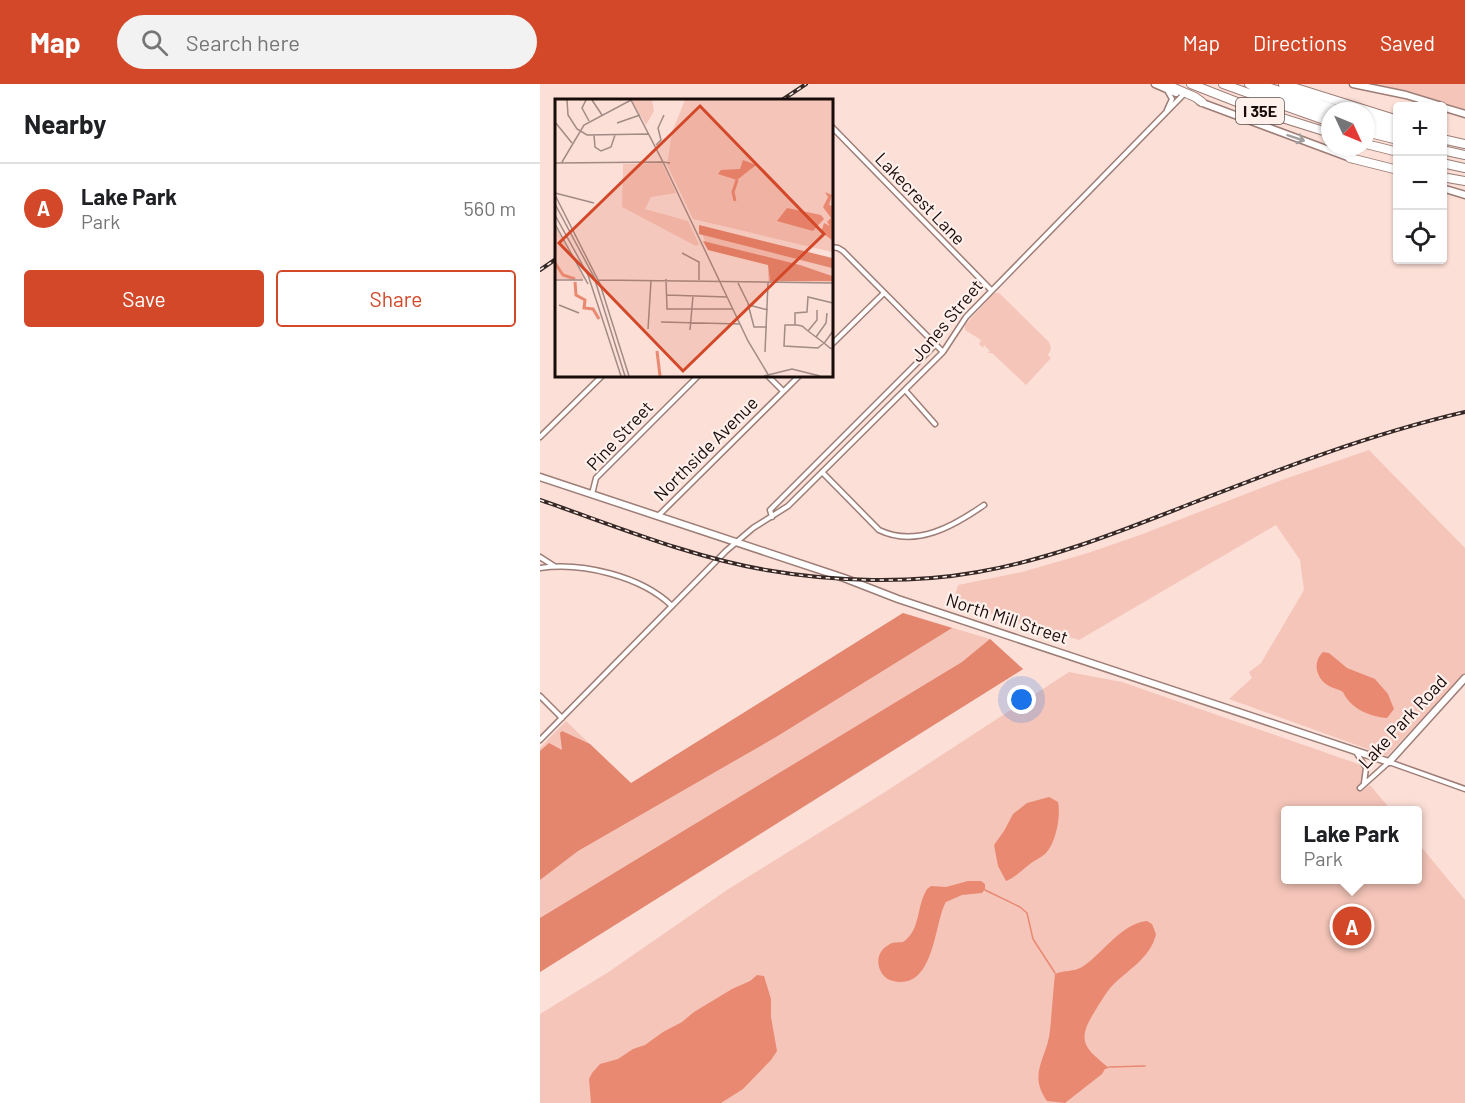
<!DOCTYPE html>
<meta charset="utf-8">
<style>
body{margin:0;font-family:Barlow,sans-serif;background:#f2f2f2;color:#202124}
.controls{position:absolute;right:18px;top:18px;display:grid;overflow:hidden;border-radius:6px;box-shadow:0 2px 4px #0004}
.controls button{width:54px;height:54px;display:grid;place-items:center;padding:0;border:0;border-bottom:2px solid #e0e0e0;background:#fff;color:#202124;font:30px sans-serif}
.compass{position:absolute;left:781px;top:18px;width:54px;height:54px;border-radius:50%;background:#fff;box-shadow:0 2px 4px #0004;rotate:134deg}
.you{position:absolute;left:482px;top:616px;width:21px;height:21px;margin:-15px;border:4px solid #fff;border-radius:50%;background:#1a73e8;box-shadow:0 0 0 9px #1a73e833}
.badge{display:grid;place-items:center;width:39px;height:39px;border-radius:50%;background:#d24828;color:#fff;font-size:20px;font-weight:700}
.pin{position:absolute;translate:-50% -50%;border:3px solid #fff;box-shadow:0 2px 6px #0006}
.popup{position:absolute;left:741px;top:722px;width:141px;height:78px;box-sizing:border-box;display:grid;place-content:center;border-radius:6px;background:#fff;filter:drop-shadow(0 2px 4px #0005);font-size:20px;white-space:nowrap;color:#757577}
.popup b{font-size:22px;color:#202124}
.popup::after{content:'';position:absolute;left:50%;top:100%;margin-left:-12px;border:12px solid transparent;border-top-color:#fff}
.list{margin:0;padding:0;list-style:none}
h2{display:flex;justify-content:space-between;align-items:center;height:78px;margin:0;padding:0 24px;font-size:26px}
h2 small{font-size:20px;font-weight:400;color:#757577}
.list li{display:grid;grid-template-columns:39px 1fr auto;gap:18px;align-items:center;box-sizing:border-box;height:90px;padding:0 24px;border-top:2px solid #e0e0e0}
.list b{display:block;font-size:22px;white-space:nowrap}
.list p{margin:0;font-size:20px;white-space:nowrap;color:#757577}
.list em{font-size:20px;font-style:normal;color:#757577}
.actions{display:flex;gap:12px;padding:18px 24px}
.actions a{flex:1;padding:14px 0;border:2px solid #d24828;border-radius:6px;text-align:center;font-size:21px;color:#d24828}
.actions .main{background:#d24828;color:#fff}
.icon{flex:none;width:33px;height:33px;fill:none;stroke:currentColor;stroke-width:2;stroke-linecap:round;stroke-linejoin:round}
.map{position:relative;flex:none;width:925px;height:1019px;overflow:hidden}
header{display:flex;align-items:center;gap:36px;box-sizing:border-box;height:84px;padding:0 30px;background:#d24828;color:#fff}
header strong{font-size:28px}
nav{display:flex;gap:33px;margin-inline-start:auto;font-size:21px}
.search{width:420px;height:54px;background:#f2f2f2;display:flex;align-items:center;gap:15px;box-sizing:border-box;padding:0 21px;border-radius:33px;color:#757577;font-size:22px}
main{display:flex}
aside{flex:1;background:#fff}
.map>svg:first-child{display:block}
.green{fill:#f5c5b9}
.forest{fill:#e4856e}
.water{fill:#e98972}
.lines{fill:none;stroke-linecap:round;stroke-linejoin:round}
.stream{stroke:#e98972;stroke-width:1.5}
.minor-casing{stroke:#9d7d75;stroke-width:7}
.secondary-casing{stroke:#9d7d75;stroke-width:9}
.motorway-casing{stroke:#9d7d75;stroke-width:10}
.minor{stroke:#fff;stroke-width:4}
.secondary{stroke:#fff;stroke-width:6}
.motorway{stroke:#fff;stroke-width:8}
.rail-casing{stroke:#362825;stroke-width:4}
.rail{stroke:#fff0ec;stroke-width:1.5;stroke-dasharray:4.5;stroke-linecap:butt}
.oneway{stroke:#a39e9d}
.labels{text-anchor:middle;stroke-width:4.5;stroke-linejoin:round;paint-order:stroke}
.shield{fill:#fff0ec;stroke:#5d504e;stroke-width:1.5}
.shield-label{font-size:16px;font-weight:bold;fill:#180c0a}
.street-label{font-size:18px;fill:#180c0a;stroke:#fff0ec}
.inset-river{fill:none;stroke:#e98972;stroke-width:3}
.inset-road{fill:none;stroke:#a18b85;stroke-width:1.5}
.view{fill:#d24828;fill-opacity:0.15;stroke:#d24828;stroke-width:3}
.inset-edge{fill:none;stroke:#180c0a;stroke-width:3}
</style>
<header>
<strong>Map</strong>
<div class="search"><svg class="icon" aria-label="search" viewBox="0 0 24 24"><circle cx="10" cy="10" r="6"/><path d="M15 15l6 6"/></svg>Search here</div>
<nav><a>Map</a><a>Directions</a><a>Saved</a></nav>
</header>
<main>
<aside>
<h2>Nearby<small></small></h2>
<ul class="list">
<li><span class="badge">A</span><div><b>Lake Park</b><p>Park</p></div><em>560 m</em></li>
</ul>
<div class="actions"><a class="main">Save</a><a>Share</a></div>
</aside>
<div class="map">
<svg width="925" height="1019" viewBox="0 0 925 1019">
<rect width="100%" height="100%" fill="#fcdfd7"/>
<path class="green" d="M830,0H925V26Z
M454,209H459L509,258L511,265L508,271L511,274L486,301L452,269H448L450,267L444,261L443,264L439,260L441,256L425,246V241Z
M829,366L925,464V589L847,672L689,615L712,594L709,588L721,579L764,506L760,476L736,441L539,556L413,518L418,501L482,488L548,469L600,451L739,397Z
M363,529L450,555L483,585L0,888V664L26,637L91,700Z
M529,588L582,598L824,682L825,689L819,702L823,706L830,701L851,726H746V796H878V759L925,816V1019H0V930L67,889L190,804L345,708Z"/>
<path class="forest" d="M363,529L412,544L236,653L38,767L0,796V667L9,659L22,666L20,649L22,647L50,660L91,699Z
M450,555L483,585L0,888V834L422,578Z"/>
<path class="water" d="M783,568L789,569L807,584L835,595L848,610L854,625L847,634C830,633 810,624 803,608C799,605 794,605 789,602C776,595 772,578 783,568Z
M509,713L518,718C521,731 516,759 506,769C501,774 495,776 490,780C482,786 476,793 466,797L458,782L454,761L464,747L473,730L487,719Z
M428,797H441L445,800V805L442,809L422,811L406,818C394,838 395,907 353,897C338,894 332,871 347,862C353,857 356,859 363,858C381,846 376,823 387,805L391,802L406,803Z
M607,837L612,840L616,850C611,874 587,886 571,903C565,910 560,919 555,927C536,957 544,964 569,984L565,985L562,990L525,1019L507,1017C487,989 508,973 510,946C512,927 513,908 515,890C523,886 534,888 542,883C564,869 580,840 607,837Z
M217,891L224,892L231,915V933L237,967L231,976L203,1005L181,1019H51L49,995L52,989L60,980L78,975L93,965L105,961L123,948L142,938L154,928L192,905L210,897Z"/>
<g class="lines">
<path class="stream" d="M445,806L480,823L487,829L493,855L515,889
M569,983L605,982"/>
<defs>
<path id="minor" d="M627,6L632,15L627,26
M291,42L451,206
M291,163L298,164L303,167L403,268
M291,261L344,209
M227,291L243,307
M365,306L395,340
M0,353L63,291
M282,388L339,446C376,464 414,442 444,421
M52,410L56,394L159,291
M118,432L260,291
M232,433L230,426L396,260
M0,473L14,482
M0,484C42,478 101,492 132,522
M0,612L22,634
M0,656L186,467L213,444L248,422L403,268L426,233L643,11
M816,668L826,684L824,699
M820,704L849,678L925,705"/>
<path id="secondary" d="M615,0L636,9
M813,0L866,11L902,22
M660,18L813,75
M902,23L925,30
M902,104L925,111
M0,393L304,494L358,515L849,678L925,594"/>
<path id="motorway" d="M625,0L655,13L662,18
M651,0L720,27L790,49
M683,0L790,38
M709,0L723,8L790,30
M718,0L802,27
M743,0L858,36
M826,34L858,43
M826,41L858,49
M826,48L858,56
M902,55L925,60
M826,60L858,68
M902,66L925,71
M810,74L858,86
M902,79L925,84
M902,93L925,97"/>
</defs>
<use href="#minor" class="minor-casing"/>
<use href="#secondary" class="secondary-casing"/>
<use href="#motorway" class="motorway-casing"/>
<use href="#minor" class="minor"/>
<use href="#secondary" class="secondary"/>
<use href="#motorway" class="motorway"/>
<defs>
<path id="rail" d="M242,16L266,0
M0,186L16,175
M0,416C73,441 150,473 226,486C295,498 370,500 438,488C512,475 581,447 650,420C740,385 830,350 925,328"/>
</defs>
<use href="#rail" class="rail-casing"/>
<use href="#rail" class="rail"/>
</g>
<defs><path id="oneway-shaft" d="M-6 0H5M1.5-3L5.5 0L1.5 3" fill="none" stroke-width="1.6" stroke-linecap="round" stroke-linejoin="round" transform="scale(1.5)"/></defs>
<use class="oneway" href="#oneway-shaft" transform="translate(756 54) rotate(19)"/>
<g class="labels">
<rect class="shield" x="696" y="14" width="48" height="26" rx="4.5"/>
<g class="shield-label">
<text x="720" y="33">I 35E</text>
</g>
<g class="street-label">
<text transform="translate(380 115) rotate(46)" y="6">Lakecrest Lane</text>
<text transform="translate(407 237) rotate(-50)" y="6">Jones Street</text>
<text transform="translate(80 352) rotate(-47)" y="6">Pine Street</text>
<text transform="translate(166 365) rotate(-45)" y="6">Northside Avenue</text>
<text transform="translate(467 535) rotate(18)" y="6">North Mill Street</text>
<text transform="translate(863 638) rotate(-47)" y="6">Lake Park Road</text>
</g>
</g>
<g transform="translate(15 15)">
<rect width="278" height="278" fill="#fcdfd7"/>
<path d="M76,1H97L99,12L91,26ZM130,1H277V153L138,120L112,66L117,33ZM107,64L121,94L96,98L90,110L133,122L144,145L141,147L67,108L68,65ZM0,126L29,180H0ZM144,126L277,159V183H213V166L153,151Z" fill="#f5c5b9"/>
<path d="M144,126L277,159V169L144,135ZM148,142L245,166L277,177V182H215L213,166L153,151Z" fill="#e4856e"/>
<path d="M188,61L201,66L182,81L163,75L166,71L185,70ZM270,93L277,96L274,106L277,107V141L266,133L269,124L275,127L272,123L276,119L268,108L273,98ZM232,109L266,116L269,120L258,132L222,122Z" fill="#e98972"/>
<path class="inset-river" d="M180,102L178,93L182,81M0,164L8,176L20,180M20,183L21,196L30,201L29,209L38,210L44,220M102,252L105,277"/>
<path class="inset-road" d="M12,1L13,16L22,30L32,36L94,35M31,1L27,9L34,22M37,1L47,16M0,23L17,44M62,24L85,16M39,36L40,48L46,52L56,48L60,36M101,46L106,41L103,29L109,16M7,63L29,26L76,1L108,63L115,64M0,64L108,63L193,242L214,277M0,94L39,104M0,96L45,185L74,277M0,105L39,178L70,277M0,116L33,176L66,277M0,125L33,185M127,154L144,163V181M111,180L112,210H178M0,181H28M43,181L278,184M183,184L194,206L213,211M111,196L172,198M193,205L199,228H212M4,206L24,214M106,223L185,225M240,226V214L252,213L253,198L278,204M93,230L96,182M135,231L138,197M253,232L262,221V211M278,232L270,243L269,244L264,248L263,249L229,247L230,226H242L247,227L253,232L269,244L275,249L278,250M261,238L271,224L272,214M210,253L213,184M209,277L237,270L265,277"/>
<path class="view" d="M145,7L269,135L128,272L4,144Z"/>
<rect width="278" height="278" class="inset-edge"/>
</g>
</svg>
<div class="controls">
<button>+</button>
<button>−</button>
<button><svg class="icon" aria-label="locate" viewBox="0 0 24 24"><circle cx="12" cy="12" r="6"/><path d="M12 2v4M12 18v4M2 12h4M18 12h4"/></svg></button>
</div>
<svg class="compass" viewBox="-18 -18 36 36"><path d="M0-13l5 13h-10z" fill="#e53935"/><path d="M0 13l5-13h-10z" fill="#757577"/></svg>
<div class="you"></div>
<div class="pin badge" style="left:812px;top:842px">A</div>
<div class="popup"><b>Lake Park</b>Park</div>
</div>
</main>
